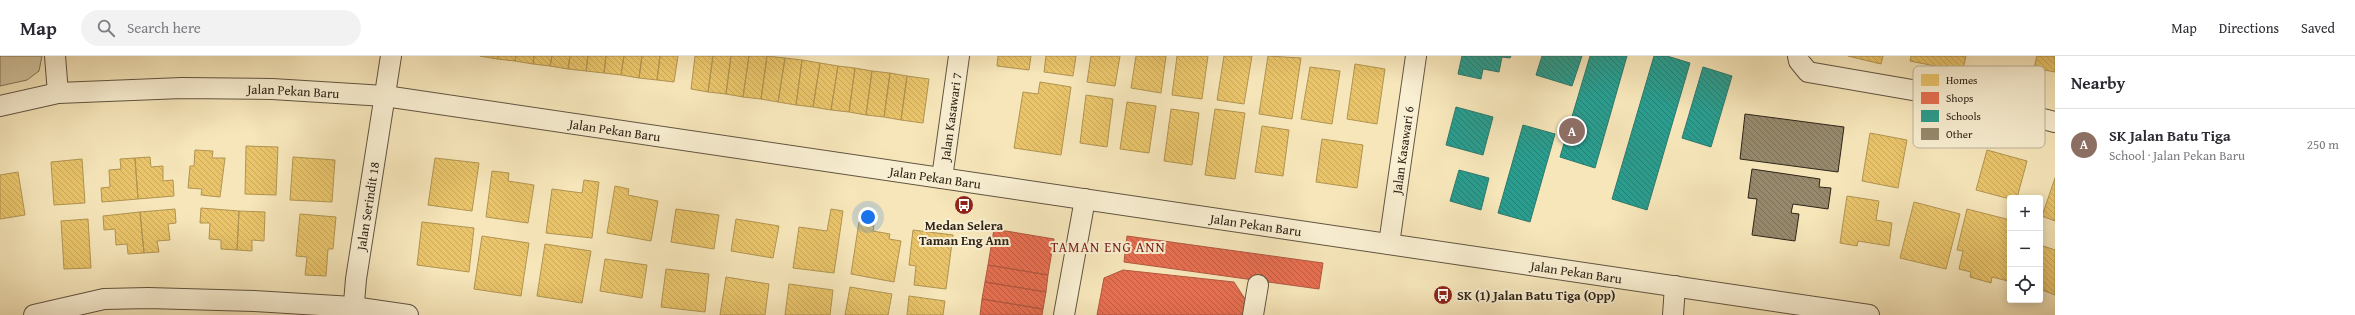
<!DOCTYPE html>
<meta charset="utf-8">
<style>
body{margin:0;font-family:"Gentium Book Plus",serif;background:#f2f2f3;color:#2b2b33}
.controls{position:absolute;right:12px;bottom:12px;display:grid;overflow:hidden;border-radius:4px;box-shadow:0 2px 10px #0003}
.controls button{width:36px;height:36px;display:grid;place-items:center;padding:0;border:0;border-bottom:1px solid #e1e1e2;background:#fff;color:#2b2b33;font:20px sans-serif}
.you{position:absolute;left:868px;top:161px;width:14px;height:14px;margin:-10px;border:3px solid #fff;border-radius:50%;background:#1a73e8;box-shadow:0 0 0 6px #1a73e833}
.badge{display:grid;place-items:center;width:26px;height:26px;border-radius:50%;background:#8f2418;color:#fff;font-size:13px;font-weight:700}
.pin{position:absolute;translate:-50% -50%;border:2px solid #fff;box-shadow:0 1px 4px #0006}
.list{margin:0;padding:0;list-style:none}
h2{display:flex;justify-content:space-between;align-items:center;height:52px;margin:0;padding:0 16px;font-size:17px}
h2 small{font-size:13px;font-weight:400;color:#7c7c81}
.list li{display:grid;grid-template-columns:26px 1fr auto;gap:12px;align-items:center;box-sizing:border-box;height:72px;padding:0 16px;border-top:1px solid #e1e1e2}
.list b{display:block;font-size:15px;white-space:nowrap}
.list p{margin:0;font-size:13px;white-space:nowrap;color:#7c7c81}
.list em{font-size:13px;font-style:normal;color:#7c7c81}
.icon{flex:none;width:22px;height:22px;fill:none;stroke:currentColor;stroke-width:2;stroke-linecap:round;stroke-linejoin:round}
.map{position:relative;flex:none;width:2055px;height:259px;overflow:hidden}
header{display:flex;align-items:center;gap:24px;box-sizing:border-box;height:56px;padding:0 20px;background:#fff;border-bottom:1px solid #e1e1e2}
header strong{font-size:19px}
nav{display:flex;gap:22px;margin-inline-start:auto;font-size:14px}
.search{width:280px;height:36px;background:#f2f2f3;display:flex;align-items:center;gap:10px;box-sizing:border-box;padding:0 14px;border-radius:22px;color:#7c7c81;font-size:15px}
main{display:flex}
aside{flex:1;background:#fff}
.map>svg:first-child{display:block}
.green{fill:#d4c59e;stroke:#82745b}
.homes{fill:url(#homes-back-hatch);stroke:#b19451}
.shops{fill:url(#shops-back-hatch);stroke:#b05840}
.schools{fill:url(#schools-back-hatch);stroke:#2c796b}
.building{fill:url(#building-back-hatch);stroke:#2f2418}
.lines{fill:none;stroke-linecap:round;stroke-linejoin:round}
.minor-casing{stroke:#615440;stroke-width:22}
.minor{stroke:#f9efd2;stroke-width:20}
.labels{text-anchor:middle;stroke-width:4;stroke-linejoin:round;paint-order:stroke}
.street-label{font-size:13px;fill:#2f2418;stroke:#f9efd2}
.poi-label{font-size:13px;font-weight:bold;fill:#2f2418;stroke:#f9efd2}
.neighbourhood-label{font-size:14px;letter-spacing:1px;fill:#7a1f14;stroke:#f9efd2}
.key{fill:#f9efd2;stroke:#bcb29a;stroke-width:1}
.key-label{font-size:11px;fill:#2f2418}
</style>
<header>
<strong>Map</strong>
<div class="search"><svg class="icon" aria-label="search" viewBox="0 0 24 24"><circle cx="10" cy="10" r="6"/><path d="M15 15l6 6"/></svg>Search here</div>
<nav><a>Map</a><a>Directions</a><a>Saved</a></nav>
</header>
<main>
<div class="map">
<svg width="2055" height="259" viewBox="0 0 2055 259">
<defs>
<pattern id="homes-back-hatch" width="6" height="6" patternUnits="userSpaceOnUse"><rect width="6" height="6" fill="#e9c46a"/><path d="M-1 5l2 2M0 0l6 6M5-1l2 2" fill="none" stroke="#c8a85b"/></pattern>
<pattern id="shops-back-hatch" width="6" height="6" patternUnits="userSpaceOnUse"><rect width="6" height="6" fill="#e76f51"/><path d="M-1 5l2 2M0 0l6 6M5-1l2 2" fill="none" stroke="#bc5b42"/></pattern>
<pattern id="schools-back-hatch" width="6" height="6" patternUnits="userSpaceOnUse"><rect width="6" height="6" fill="#2a9d8f"/><path d="M-1 5l2 2M0 0l6 6M5-1l2 2" fill="none" stroke="#248074"/></pattern>
<pattern id="building-back-hatch" width="6" height="6" patternUnits="userSpaceOnUse"><rect width="6" height="6" fill="#96896c"/><path d="M-1 5l2 2M0 0l6 6M5-1l2 2" fill="none" stroke="#7b7058"/></pattern>
</defs>
<rect width="100%" height="100%" fill="#f6e6ba"/>
<filter id="stains"><feTurbulence type="fractalNoise" baseFrequency=".005" numOctaves="4"/><feColorMatrix values="0 0 0 0 .2 0 0 0 0 .09 0 0 0 0 .02 0 0 0 .5 -.17"/></filter>
<radialGradient id="worn" r=".72"><stop offset=".6" stop-color="#630" stop-opacity="0"/><stop offset="1" stop-color="#630" stop-opacity=".3"/></radialGradient>
<path class="green" d="M0,0H42L39,15L27,24L0,30Z"/>
<path class="homes" d="M480,0H498L497,3Z
M498,0H516L515,5L497,3Z
M516,0H534L533,8L515,5Z
M534,0H552L550,10L533,8Z
M552,0H570L568,13L550,10Z
M570,0H588L586,15L568,13Z
M588,0H606L604,17L586,15Z
M606,0H624L621,19L604,17Z
M624,0H642L639,22L621,19Z
M642,0H660L657,24L639,22Z
M660,0H678L674,26L657,24Z
M695,0H713L708,36L691,33Z
M713,0H731L726,38L708,36Z
M731,0H749L743,41L726,38Z
M749,0H767L761,43L743,41Z
M767,0L785,2L778,46L761,43Z
M998,0H1031L1029,14L997,10Z
M1046,0H1076L1073,20L1044,16Z
M1091,0H1120L1115,30L1087,26Z
M1136,0H1166L1161,37L1131,32Z
M1177,0H1208L1202,43L1172,39Z
M1224,0H1252L1244,48L1217,44Z
M1268,0L1301,2L1292,63L1259,58Z
M1848,0H1883L1881,8Z
M1911,0H1966L1958,35L1943,32L1945,25L1933,22L1935,10L1910,5Z
M2037,0H2055V16L2034,12Z
M785,2L802,4L796,49L778,46Z
M802,4L820,7L813,51L796,49Z
M820,7L838,10L831,54L813,51Z
M1355,8L1385,13L1377,68L1347,63Z
M838,10L855,12L849,56L831,54Z
M1310,11L1340,15L1332,68L1301,63Z
M855,12L872,15L866,59L849,56Z
M872,15L890,17L884,61L866,59Z
M890,17L907,20L901,64L884,61Z
M907,20L929,23L923,67L901,64Z
M1040,26L1071,31L1061,99L1014,92L1023,36L1038,38Z
M1086,39L1113,43L1107,91L1080,87Z
M1127,46L1156,50L1149,97L1120,93Z
M1171,53L1199,57L1192,109L1164,105Z
M1215,53L1245,57L1235,123L1205,119Z
M1262,70L1289,74L1283,120L1255,116Z
M1870,77L1907,84L1898,132L1862,125Z
M1322,83L1363,89L1357,132L1316,126Z
M246,90L278,91L276,139L245,138Z
M195,94L213,95L212,102H225L220,141L201,139L202,133L188,132L190,110H194Z
M1987,94L2027,105L2017,142L2010,143L1976,134Z
M150,101L151,111L163,110V125L173,124L174,140L138,143L135,102Z
M293,101L335,104L332,146L290,144Z
M135,102L138,143L102,146L101,132L110,131L109,114L121,113L120,103Z
M435,102L479,107L472,155L428,149Z
M82,103L85,147L54,149L51,106Z
M492,115L509,117L508,125L534,129L528,167L486,161Z
M18,116L25,159L0,163V119Z
M2055,122V165L2042,160Z
M584,124L599,126L592,182L546,177L552,133L582,137Z
M615,130L629,133L628,139L658,145L651,185L607,177Z
M1847,140L1879,145L1876,164L1892,167L1889,190L1858,185L1857,190L1840,187Z
M1914,146L1960,158L1946,213L1900,202Z
M201,152L239,155L237,194L221,193V184L209,183L210,167H200Z
M175,153L176,167L168,168L170,184L157,185L159,196L144,197L140,156Z
M676,153L719,159L714,193L671,186Z
M831,153L843,155L834,217L793,212L799,171L827,175Z
M1967,153L2010,164L2008,225L1992,221L1991,227L1970,221L1971,216L1959,213L1963,195L1957,194Z
M239,155L265,156L264,185L252,184V195L237,194Z
M140,156L144,197L128,198L127,188L116,189L115,173L104,174L103,160Z
M300,158L336,161L333,193H328L326,220L305,219L307,201L296,200Z
M88,163L91,212L64,213L61,165Z
M736,163L779,170L773,202L731,195Z
M422,166L474,172L469,216L417,209Z
M859,166L874,169L873,175L890,178L889,183L901,185L894,226L851,218Z
M913,174L953,179L946,233L914,229L916,210L909,209Z
M482,180L529,187L521,240L474,233Z
M545,188L591,195L582,247L537,240Z
M2040,189L2055,194V239L2040,233Z
M605,203L647,209L642,242L600,235Z
M666,213L709,218L705,256L661,251Z
M726,221L769,228L765,259H720Z
M789,228L833,234L830,259H785Z
M850,231L892,238L888,259H845Z
M909,240L945,245L943,259H907Z"/>
<path class="shops" d="M994,173L1054,183L1048,219L988,209Z
M1127,180L1323,207L1319,233L1124,206Z
M988,209L1048,219L1046,236L985,226Z
M1123,214L1234,226L1247,246L1245,259H1097L1104,222Z
M985,226L1046,236L1043,253L982,243Z
M982,243L1043,253L1042,259H980Z"/>
<path class="schools" d="M1462,0H1511L1510,2L1502,1L1499,16L1483,13L1481,23L1458,18Z
M1542,0H1582L1572,30L1536,19Z
M1590,0H1627L1595,112L1560,101Z
M1654,0H1667L1690,7L1647,154L1612,143Z
M1703,11L1732,20L1711,91L1682,82Z
M1456,51L1493,61L1483,99L1446,89Z
M1523,69L1555,78L1530,166L1498,157Z
M1459,114L1489,122L1481,154L1450,145Z"/>
<path class="building" d="M1745,58L1844,71L1838,116L1740,103Z
M1752,113L1820,123L1819,131L1831,132L1828,153L1793,148L1791,157L1799,158L1795,185L1752,179L1757,143L1748,142Z"/>
<g class="lines">
<defs>
<g id="minor">
<path d="M55,0L58,37"/>
<path d="M1798,0L1799,5L1808,16L1970,44L2055,66"/>
<path id="s1" d="M0,50L58,37L182,32L272,33L385,40L1869,259"/>
<path id="s2" d="M942,122L959,0"/>
<path id="s3" d="M1389,188L1416,0"/>
<path d="M34,259L104,243L148,242L254,245L353,251L408,259"/>
<path id="s4" d="M353,259L356,223L391,0"/>
<path d="M1064,259L1085,143"/>
<path d="M1253,259L1258,229"/>
<path d="M1673,259L1675,230"/>
</g>
</defs>
<use href="#minor" class="minor-casing"/>
<use href="#minor" class="minor"/>
</g>
<defs>
<symbol id="bus-disc" viewBox="-11 -11 22 22"><circle r="9.5" fill="#8f2418" stroke="#f9efd2"/><path d="M-5-6H5V4H4V6H2V4H-2V6H-4V4H-5ZM-3.5-4V0h7V-4ZM-3.5 1.2v1.5H-2V1.2ZM2 1.2v1.5H3.5V1.2Z" fill="#fff"/></symbol>
</defs>
<g fill-rule="evenodd">
<use href="#bus-disc" x="953" y="138" width="22" height="22"/>
<use href="#bus-disc" x="1432" y="228" width="22" height="22"/>
</g>
<g class="labels">
<g class="street-label">
<text dy="5" stroke="none"><textPath href="#s1" startOffset="295">Jalan Pekan Baru</textPath></text>
<text dy="5" stroke="none"><textPath href="#s2" startOffset="62">Jalan Kasawari 7</textPath></text>
<text dy="5" stroke="none"><textPath href="#s1" startOffset="619">Jalan Pekan Baru</textPath></text>
<text dy="5" stroke="none"><textPath href="#s3" startOffset="95">Jalan Kasawari 6</textPath></text>
<text dy="5" stroke="none"><textPath href="#s1" startOffset="943">Jalan Pekan Baru</textPath></text>
<text dy="5" stroke="none"><textPath href="#s4" startOffset="110">Jalan Serindit 18</textPath></text>
<text dy="5" stroke="none"><textPath href="#s1" startOffset="1267">Jalan Pekan Baru</textPath></text>
<text dy="5" stroke="none"><textPath href="#s1" startOffset="1591">Jalan Pekan Baru</textPath></text>
</g>
<g class="poi-label">
<text x="964" y="174">Medan Selera<tspan x="964" dy="15">Taman Eng Ann</tspan></text>
<text x="1457" y="244" text-anchor="start">SK (1) Jalan Batu Tiga (Opp)</text>
</g>
<g class="neighbourhood-label">
<text x="1108" y="196">TAMAN ENG ANN</text>
</g>
</g>
<rect x="1913" y="10" width="132" height="82" rx="6" class="key"/>
<rect x="1921" y="18" width="18" height="12" fill="#e9c46a"/>
<rect x="1921" y="36" width="18" height="12" fill="#e76f51"/>
<rect x="1921" y="54" width="18" height="12" fill="#2a9d8f"/>
<rect x="1921" y="72" width="18" height="12" fill="#96896c"/>
<g class="key-label">
<text x="1946" y="28">Homes</text>
<text x="1946" y="46">Shops</text>
<text x="1946" y="64">Schools</text>
<text x="1946" y="82">Other</text>
</g>
<rect width="100%" height="100%" filter="url(#stains)"/>
<rect width="100%" height="100%" fill="url(#worn)"/>
</svg>
<div class="controls">
<button>+</button>
<button>−</button>
<button><svg class="icon" aria-label="locate" viewBox="0 0 24 24"><circle cx="12" cy="12" r="6"/><path d="M12 2v4M12 18v4M2 12h4M18 12h4"/></svg></button>
</div>
<div class="you"></div>
<div class="pin badge" style="left:1572px;top:75px;background:#8d6e63">A</div>
</div>
<aside>
<h2>Nearby<small></small></h2>
<ul class="list">
<li><span class="badge" style="background:#8d6e63">A</span><div><b>SK Jalan Batu Tiga</b><p>School · Jalan Pekan Baru</p></div><em>250 m</em></li>
</ul>
</aside>
</main>
